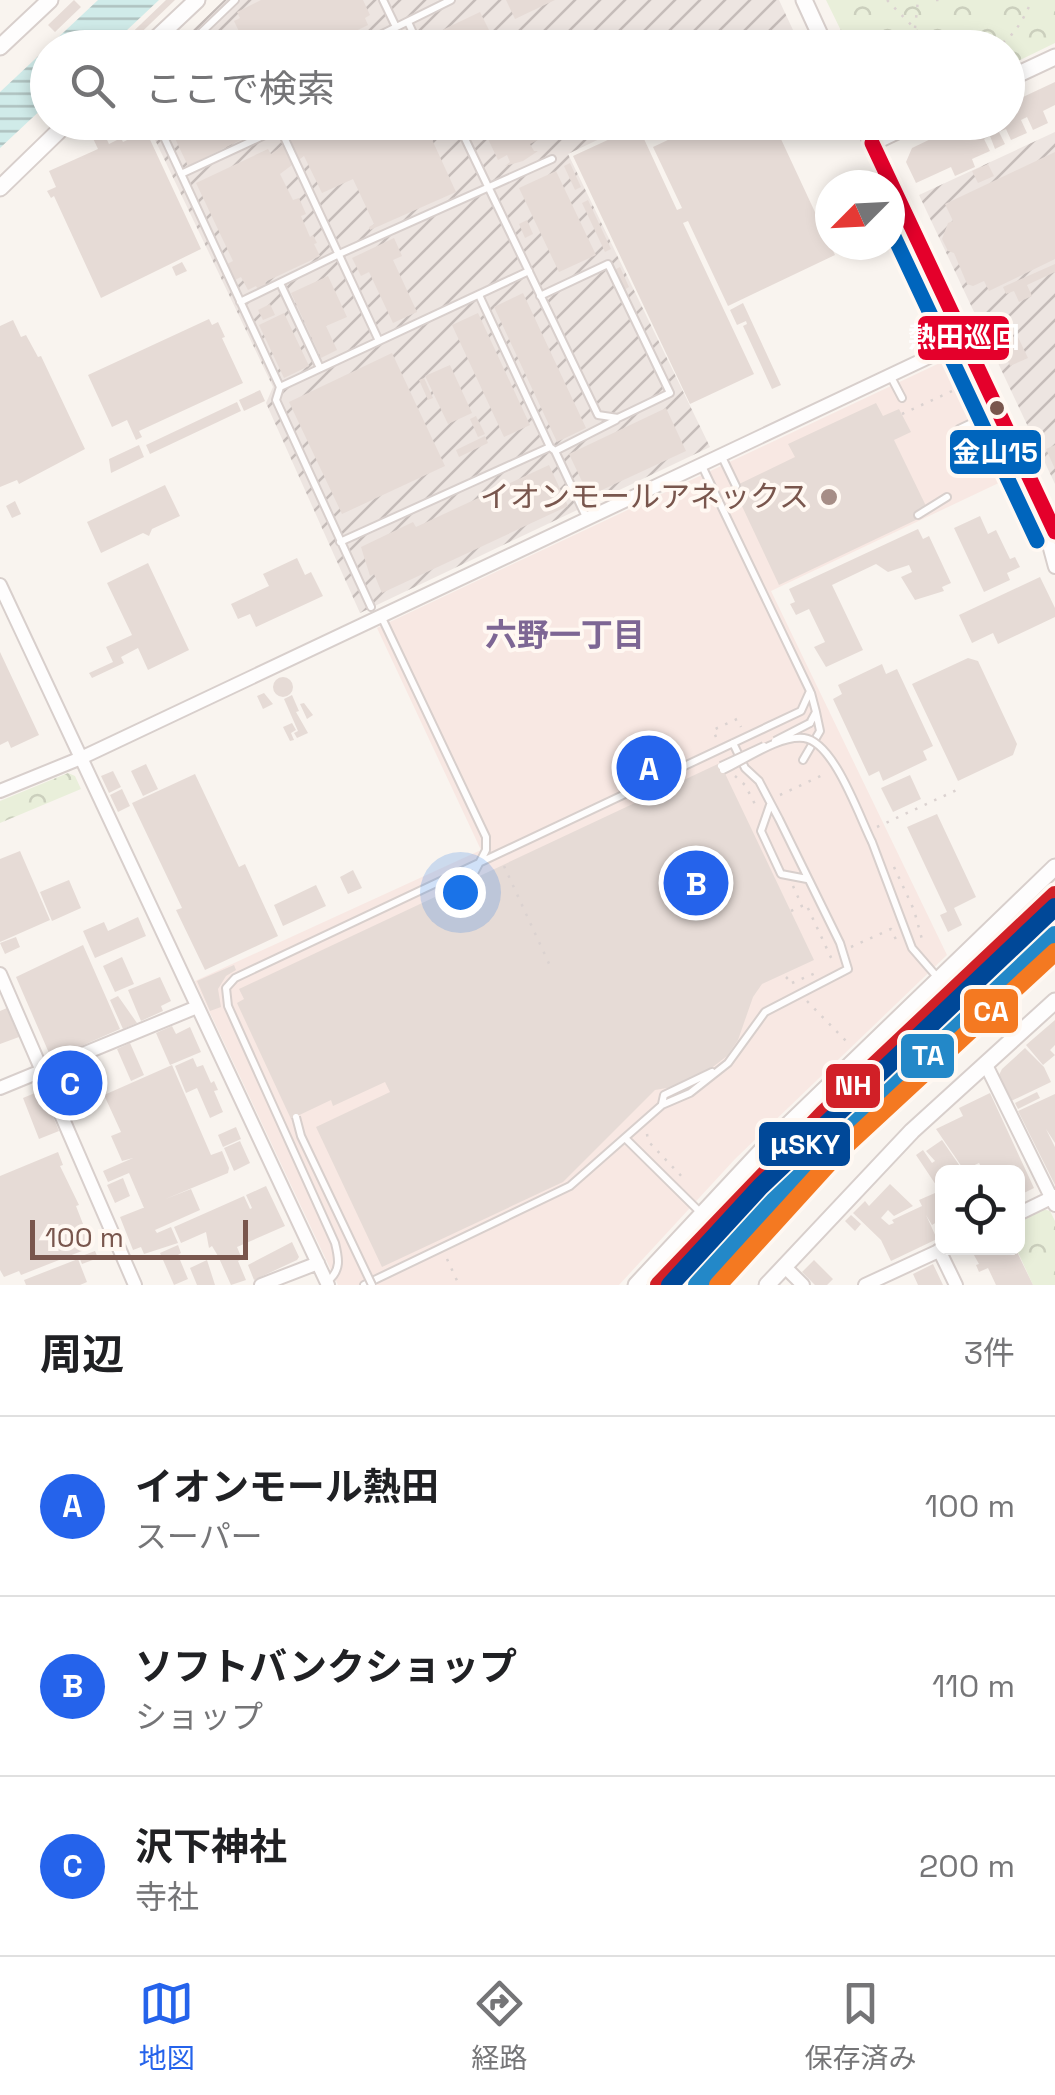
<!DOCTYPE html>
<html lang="ja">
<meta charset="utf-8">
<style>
body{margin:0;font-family:"Space Grotesk","Noto Sans JP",sans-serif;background:#f2f2f2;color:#202124}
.controls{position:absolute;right:30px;bottom:30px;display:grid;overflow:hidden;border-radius:15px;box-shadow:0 5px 15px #0003}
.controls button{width:90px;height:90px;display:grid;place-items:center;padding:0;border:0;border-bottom:2px solid #e0e0e0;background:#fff;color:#202124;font:50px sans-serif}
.compass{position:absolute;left:815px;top:170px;width:90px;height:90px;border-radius:50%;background:#fff;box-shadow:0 5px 15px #0003;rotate:246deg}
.scale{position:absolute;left:30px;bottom:25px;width:218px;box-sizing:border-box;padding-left:10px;border:5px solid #79564d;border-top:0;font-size:28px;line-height:35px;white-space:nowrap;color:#79564d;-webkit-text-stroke:8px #fff8f2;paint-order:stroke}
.you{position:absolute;left:460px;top:892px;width:35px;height:35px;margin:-25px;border:8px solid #fff;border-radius:50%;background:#1a73e8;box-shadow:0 0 0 15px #1a73e833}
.badge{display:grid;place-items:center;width:65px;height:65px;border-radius:50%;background:#2563eb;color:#fff;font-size:32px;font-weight:700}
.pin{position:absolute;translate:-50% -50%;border:5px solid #fff;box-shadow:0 2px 10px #0006}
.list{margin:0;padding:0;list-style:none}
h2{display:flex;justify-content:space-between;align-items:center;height:130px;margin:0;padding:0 40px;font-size:42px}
h2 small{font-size:32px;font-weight:400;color:#757577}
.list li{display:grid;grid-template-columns:65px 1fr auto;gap:30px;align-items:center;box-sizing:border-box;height:180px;padding:0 40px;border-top:2px solid #e0e0e0}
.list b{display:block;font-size:38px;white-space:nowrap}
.list p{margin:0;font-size:32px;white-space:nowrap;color:#757577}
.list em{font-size:32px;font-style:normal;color:#757577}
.icon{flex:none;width:55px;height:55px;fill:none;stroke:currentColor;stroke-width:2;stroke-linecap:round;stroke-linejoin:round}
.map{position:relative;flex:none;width:1055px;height:1285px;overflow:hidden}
.search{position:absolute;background:#fff;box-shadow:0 5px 15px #0003;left:30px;right:30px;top:30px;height:110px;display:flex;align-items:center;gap:25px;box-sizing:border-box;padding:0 35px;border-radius:55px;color:#757577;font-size:38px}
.sheet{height:670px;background:#fff}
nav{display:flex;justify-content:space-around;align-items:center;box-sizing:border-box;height:140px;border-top:2px solid #e0e0e0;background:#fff;font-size:28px;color:#757577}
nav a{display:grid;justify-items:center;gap:5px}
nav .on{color:#2563eb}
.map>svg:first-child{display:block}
.commercial{fill:#f8e8e3}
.industrial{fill:url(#industrial-furrows)}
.park{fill:url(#park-crowns)}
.water{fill:url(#water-rules)}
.building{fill:#e6dbd6}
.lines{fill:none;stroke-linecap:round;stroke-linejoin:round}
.service-casing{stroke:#d8cfcc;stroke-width:10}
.minor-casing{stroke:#d8cfcc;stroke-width:16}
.tertiary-casing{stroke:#d8cfcc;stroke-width:19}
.path{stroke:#dbd2d0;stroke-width:2.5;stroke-dasharray:2.5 8;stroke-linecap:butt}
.service{stroke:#fefdfd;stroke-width:6}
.minor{stroke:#fefdfd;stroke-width:12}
.tertiary{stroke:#fefdfd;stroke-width:15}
.service-bridge-casing{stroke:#d8cfcc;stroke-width:10;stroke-linecap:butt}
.service-bridge{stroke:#fefdfd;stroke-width:6}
.bus-1-casing{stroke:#fff8f2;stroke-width:22}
.bus-2-casing{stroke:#fff8f2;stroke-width:22}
.bus-1{stroke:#e4002b;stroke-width:15}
.bus-2{stroke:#0065bd;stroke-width:15}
.rail-1-casing{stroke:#fff8f2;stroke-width:25}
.rail-2-casing{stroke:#fff8f2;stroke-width:25}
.rail-3-casing{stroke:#fff8f2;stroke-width:25}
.rail-4-casing{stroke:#fff8f2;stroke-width:25}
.rail-1{stroke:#d12027;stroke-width:18}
.rail-2{stroke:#004898;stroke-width:18}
.rail-3{stroke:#2388c8;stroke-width:18}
.rail-4{stroke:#f47921;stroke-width:18}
.bus-dot{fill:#79564d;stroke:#fff8f2;stroke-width:4}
.poi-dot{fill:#a68d86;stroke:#fff8f2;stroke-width:4}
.labels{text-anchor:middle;stroke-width:8;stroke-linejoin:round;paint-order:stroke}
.poi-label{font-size:30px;fill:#79564d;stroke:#fff8f2;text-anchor:end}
.neighbourhood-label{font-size:32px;font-weight:bold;fill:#7d6694;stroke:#fff8f2}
.line-badge{stroke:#fff8f2;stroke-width:4}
.badge-label{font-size:28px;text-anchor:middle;font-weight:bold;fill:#fff}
</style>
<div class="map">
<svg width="1055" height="1285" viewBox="0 0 1055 1285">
<defs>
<pattern id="industrial-furrows" width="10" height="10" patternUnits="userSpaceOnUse" patternTransform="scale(2.5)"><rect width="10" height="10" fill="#ede5e1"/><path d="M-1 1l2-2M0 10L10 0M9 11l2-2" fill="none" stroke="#c5bcb9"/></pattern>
<pattern id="park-crowns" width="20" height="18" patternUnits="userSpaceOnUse" patternTransform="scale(2.5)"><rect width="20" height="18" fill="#e9efda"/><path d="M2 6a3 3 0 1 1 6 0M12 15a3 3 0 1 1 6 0" fill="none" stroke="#cbcfbd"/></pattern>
<pattern id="water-rules" width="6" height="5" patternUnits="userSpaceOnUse" patternTransform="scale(2.5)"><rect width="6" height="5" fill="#d0ebe9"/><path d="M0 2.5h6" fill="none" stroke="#aec1bf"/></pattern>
</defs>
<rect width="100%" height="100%" fill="#f9f4ef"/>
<path class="commercial" d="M944,361L950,362L1005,480L771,591L947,955L735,1159L619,1285H338L195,981L481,850L377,628Z"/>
<path class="industrial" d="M224,0H779L800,45L794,48H174Z
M147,123H633L568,154L710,447L360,613L266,403L273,387Z
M1055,132V484L919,195Z"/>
<path class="park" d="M826,0H1055V43L1008,66V48L849,47Z
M68,773L75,776L81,789L0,823V801Z
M1043,1209L1050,1211L1055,1221V1285H1033L1016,1248L1018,1221Z"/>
<path class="water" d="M98,0H159L109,47L48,48L47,104L0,148V92Z"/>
<path class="building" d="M74,0L81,7L55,32L48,25Z
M166,0H175L125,48H116Z
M261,0H363L370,15L365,18L368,25L322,48H247L234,21L240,18L237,12Z
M506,0H555L515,19Z
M480,12L498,48H434L442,44L436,33Z
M1055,82V105L1043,111L1048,123L1033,130L1027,117L1021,120L1027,133L1011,140L1006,129L999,132L1005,144L995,149L990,136L984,139L990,151L972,159L975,167L955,176L951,167L916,183L906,162L912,148L966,122H1008V104Z
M187,122H255L259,131L188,166L171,130Z
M289,122H424L456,192L370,230L369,227L374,224L353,179L322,193L304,156L280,174L293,200L299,198L306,214L301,216L310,237L313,235L317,243L314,244L320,256L265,282L267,287L259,291L256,286L248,290L241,277L233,281L225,265L233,261L196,183L268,149L271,154L295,136Z
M480,122H534L542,138L530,144L534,151H538L523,161L505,166L510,162L507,155L498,160Z
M642,122H661L662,125L647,133Z
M706,122H773L835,255L728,306L688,221L683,223L754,374L690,404L573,156L638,126L677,210L682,208L653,147Z
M101,127L109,144L121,138L123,142L146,131L201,249L101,298L54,196L51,198L47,191L56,187L49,171L98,149L90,132Z
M1055,152V259L989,291L984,281L973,286L967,284L954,253L948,251L942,239L948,223L953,221L945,204Z
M570,163L581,187L575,190L564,166Z
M988,164L994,176L978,183L972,171Z
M556,171L596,255L559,272L519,188Z
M588,200L611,249L605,252L582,203Z
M527,220L533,234L525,238L519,224Z
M394,238L402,256L393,260L417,312L393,323L369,272L361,276L352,258Z
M182,262L187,271L176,276L172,267Z
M1055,264V272L1027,285L1032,296L1019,302L1014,291L1006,294L1003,287Z
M620,267L629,287L624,290L614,270Z
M328,276L347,317L326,326L337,350L321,358L291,293Z
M523,293L586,428L557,442L494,307Z
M743,303L781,385L772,389L743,326L747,324L746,321L737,325L730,310Z
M270,304L275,315L263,320L258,310Z
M284,313L309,366L284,378L259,325Z
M478,313L530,425L504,437L452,325Z
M209,319L212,325L218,322L225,337L222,338L243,383L139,431L142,437L136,440L127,420L112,427L88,375Z
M13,320L21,337L26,335L38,357L41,356L85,449L19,484L17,480L0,487V326Z
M1017,335L1028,358L1010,366L1000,343Z
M392,353L445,466L342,514L289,402Z
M450,365L472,413L448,424L425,376Z
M424,378L433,398L428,400L419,380Z
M260,390L265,401L244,411L239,400Z
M237,402L241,411L150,454L146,445Z
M876,403L883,416L899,409L911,432L894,440L926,506L917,511L920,518L779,585L733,487L795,457L788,444Z
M666,408L686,451L589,496L569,454Z
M476,416L485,434L478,437L470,419Z
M485,436L488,443L459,457L456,450Z
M139,445L144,457L111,473L109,459Z
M1055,445V469L1046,449Z
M549,465L568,506L382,593L374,574L370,576L361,547L413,522L416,527Z
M165,485L180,516L152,529L149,536L143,533L101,553L87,522Z
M15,501L21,514L12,518L6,506Z
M980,516L988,534L996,530L1010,559L1015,557L1020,567L1007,573L1010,580L984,592L954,528Z
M918,529L923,539L929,536L951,583L942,587L944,591L915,600L901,577L912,572L909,565L888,572L876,564L832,585L863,650L826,667L814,647L825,642L809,609L796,615L790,604L795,602L789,589Z
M297,558L305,575L311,572L323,596L256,627L250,614L238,619L231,604L269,586L263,574Z
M148,563L189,650L148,670L138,648L121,657L124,663L92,678L89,673L113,662L106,647L132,635L107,583Z
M1040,577L1055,608V617L998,644L993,633L972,643L959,615Z
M0,652L39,735L11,748L8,741L0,745Z
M968,658L978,661L1017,744L1013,755L958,781L912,684Z
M882,664L886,674L897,669L933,746L923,751L927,760L883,781L879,771L869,776L833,699L842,694L838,685Z
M273 687a10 10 0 1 1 20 0a10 10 0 1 1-20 0Z
M264,693L273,704L263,709L257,696Z
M292,695L299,711L296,712L308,733L297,738L294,733L298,731L284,699Z
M304,703L313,715L307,719L300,704Z
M292,723L296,730L291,733L294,740L290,741L283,727Z
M720,763L814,960L762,984L753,997L738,1040L727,1056L709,1070L673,1087L655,1090L563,1182L382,1267L316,1127L390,1092L385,1082L333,1106L331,1100L291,1119L237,1003L244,999L239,989Z
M146,764L158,789L143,796L131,771Z
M113,771L121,787L109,793L101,776Z
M195,774L239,867L245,864L278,936L205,970L176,910L182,908L132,803Z
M910,775L921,799L893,812L881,788Z
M122,789L130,806L118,812L110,795Z
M937,814L976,897L954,908L962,925L948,932L940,915L947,912L907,827Z
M20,851L50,920L0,942V859Z
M353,870L362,888L348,894L340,877Z
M69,880L81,908L52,921L40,892Z
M316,885L326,906L283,926L274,905Z
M138,917L146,936L95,958L83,931L104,922L108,931Z
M16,937L20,947L5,954L0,943Z
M83,945L120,1029L63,1054L61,1048L49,1053L16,977Z
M122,957L134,984L115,992L103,966Z
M234,965L236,970L226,976L218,989L221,1007L210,1011L197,981Z
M160,977L171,1001L161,1006L163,1011L141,1021L128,990Z
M118,996L137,1023L123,1029L110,1000Z
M7,1008L19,1037L0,1044V1011Z
M1055,1020V1045L1050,1050L1055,1055L1043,1065L1026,1045Z
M172,1026L176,1034L190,1027L201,1052L170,1065L156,1033Z
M130,1043L144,1075L131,1081L117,1049Z
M1025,1048L1044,1067L1051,1082L1011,1101L999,1075L1002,1069Z
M193,1058L197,1067L203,1065L211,1083L214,1081L218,1090L214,1091L223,1112L210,1118L197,1088L186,1093L175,1066Z
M90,1063L101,1090L89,1095L78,1068Z
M172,1065L211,1155L222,1151L229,1168L228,1173L144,1208L129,1173L108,1182L103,1171L133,1158L122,1161L111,1136L121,1132L104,1095Z
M42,1090L59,1131L39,1139L23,1098Z
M1037,1092L1040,1098L1018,1109L1015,1103Z
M990,1093L1034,1188L1018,1196V1172H984L979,1163L964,1170L936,1129L963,1116L959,1108Z
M1055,1094V1143L1046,1129L1055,1147V1185L1018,1111Z
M236,1127L241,1139L223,1147L218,1135Z
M942,1140L964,1172H942V1186L938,1188L916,1155L923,1150L932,1163L935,1161L926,1151Z
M240,1141L250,1163L234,1171L224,1148Z
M58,1152L63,1165L60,1166L79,1205L76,1206L92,1247L21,1275L19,1271L4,1277L0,1270V1176Z
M123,1178L130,1196L115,1203L107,1185Z
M890,1184L913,1206L894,1216L888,1210L881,1218L889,1225L894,1223L892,1220L922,1206L919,1200L935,1193L938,1200L942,1199L938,1191L942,1189V1212L937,1215V1222L932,1225L926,1215L937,1239L891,1261L881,1240L853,1213L865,1201L869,1206Z
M266,1186L285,1226L237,1247L242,1259L238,1261L246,1280L231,1285L218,1256L212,1246L209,1248L206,1232L181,1243L174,1227L244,1196L250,1209L252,1208L246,1195Z
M191,1189L200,1210L155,1230L157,1233L171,1227L178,1243L144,1254L141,1247L133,1250L120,1217Z
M851,1215L861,1224L855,1231L845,1221Z
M292,1242L299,1257L297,1260L254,1280L248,1265Z
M178,1245L181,1253L178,1255L188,1279L174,1285L160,1253Z
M970,1248H1015L1033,1285H996L988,1268L979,1272L976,1265L979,1264Z
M95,1251L98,1258L82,1264L79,1257Z
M78,1259L87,1282L80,1285H26L24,1280Z
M207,1260L215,1285H197L190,1268Z
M814,1260L833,1279L827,1285H815L802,1272Z
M933,1264L943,1285H918L913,1274Z"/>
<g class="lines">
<defs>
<path id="service" d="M383,0L396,27
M408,22L420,48
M185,48L235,0
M354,48L451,0
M157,122L280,387
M277,122L379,341L529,271
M457,122L598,415L618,418L670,393L608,264L540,296
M181,174L280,128
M280,283L320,368
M240,302L339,254L552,159
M891,377L902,398
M959,429L999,410
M550,447L555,451L587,519
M555,451L616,420
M722,457L736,486
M918,515L947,497
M340,542L550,447L479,295
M371,607L276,400L280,387L379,341
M382,618L486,837V850L473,875
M810,723L816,712L811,693
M803,760L820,731L816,712
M770,805L761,831L781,874L807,879
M872,842L912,948L938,978
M662,1104L664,1095L712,1072
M626,1139L700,1212
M328,1281C341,1270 339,1259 335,1243L228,1006L226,988L235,978L801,711L810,691L702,466
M364,1285L570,1186L662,1105L690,1093L728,1063L765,1012L848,969L840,943L779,819L759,781L745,768L733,743"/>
<path id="minor" d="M1039,508L1055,567
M0,585L328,1285
M0,791L81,758L967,339
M0,974L135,1285
M985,1063L1055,1205
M0,1088L197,1007
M1018,1214L1055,1196
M939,1250L956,1285
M784,1266L803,1285
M261,1285L318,1263
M865,1285L945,1248"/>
<path id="tertiary" d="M804,0L826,48
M0,47L50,0
M146,48L197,0
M1008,79L1055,57
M862,122L1055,532
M872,143L916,122
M0,188L68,122
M636,1285L761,1151L1055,867
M767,1285L912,1131L1055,1001"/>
</defs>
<use href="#service" class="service-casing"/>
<use href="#minor" class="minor-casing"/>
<use href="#tertiary" class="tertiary-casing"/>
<path class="path" d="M887,0L922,36L961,48
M936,0H942
M915,28L918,0
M916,48L922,36
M994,48C1014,38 1023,20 1032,0
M902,414L961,387
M716,737L713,730L737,719L741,727
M735,776L745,785L758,810
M780,795L827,773
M877,827L961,788
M504,866L551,968
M894,867L914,910L923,943
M793,886L802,906
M791,911L806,904L834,964
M851,947L891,929L899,946
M786,977L792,983
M792,983L818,972
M807,1001L850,1045
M647,1134L648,1141L686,1181
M447,1259L459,1285"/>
<use href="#service" class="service"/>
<use href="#minor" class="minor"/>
<use href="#tertiary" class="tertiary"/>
<defs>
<path id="service-bridge" d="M775,741L810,723
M721,766L764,746
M723,770C745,760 779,735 804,738C834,742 859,816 872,842
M296,1117L301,1136L372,1285"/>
</defs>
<use href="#service-bridge" class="service-bridge-casing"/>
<use href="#service-bridge" class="service-bridge"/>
<defs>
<path id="bus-1" d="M872,143L1055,532"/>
<path id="bus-2" d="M890,228L1037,541"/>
</defs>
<use href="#bus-1" class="bus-1-casing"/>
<use href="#bus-2" class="bus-2-casing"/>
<use href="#bus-1" class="bus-1"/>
<use href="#bus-2" class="bus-2"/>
<defs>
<path id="rail-1" d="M659,1285L824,1113L1055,895"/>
<path id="rail-2" d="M670,1285L760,1187L1055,907"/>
<path id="rail-3" d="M697,1285L774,1201L1055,935"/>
<path id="rail-4" d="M718,1285L840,1151L1055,952"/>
</defs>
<use href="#rail-1" class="rail-1-casing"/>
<use href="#rail-2" class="rail-2-casing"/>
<use href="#rail-3" class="rail-3-casing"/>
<use href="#rail-4" class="rail-4-casing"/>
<use href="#rail-1" class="rail-1"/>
<use href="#rail-2" class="rail-2"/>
<use href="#rail-3" class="rail-3"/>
<use href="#rail-4" class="rail-4"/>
</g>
<circle class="bus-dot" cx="997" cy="408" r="9"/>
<circle class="poi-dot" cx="829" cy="497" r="10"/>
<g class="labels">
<g class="poi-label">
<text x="809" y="507">イオンモールアネックス</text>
</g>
<g class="neighbourhood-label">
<text x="565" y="646">六野一丁目</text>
</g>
</g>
<g class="line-badge">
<rect x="916" y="314" width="95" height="48" rx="10" fill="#e4002b"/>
<rect x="948" y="428" width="95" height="48" rx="10" fill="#0065bd"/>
<rect x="962" y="987" width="58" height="48" rx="10" fill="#f47921"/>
<rect x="899" y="1032" width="57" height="48" rx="10" fill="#2388c8"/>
<rect x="824" y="1062" width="58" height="48" rx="10" fill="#d12027"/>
<rect x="757" y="1120" width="95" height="48" rx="10" fill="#004898"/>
</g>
<g class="badge-label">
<text x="964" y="347">熱田巡回</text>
<text x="995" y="462">金山15</text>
<text x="991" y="1021">CA</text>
<text x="928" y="1065">TA</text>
<text x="853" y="1095">NH</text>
<text x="805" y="1154">μSKY</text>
</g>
</svg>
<div class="controls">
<button><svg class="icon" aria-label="locate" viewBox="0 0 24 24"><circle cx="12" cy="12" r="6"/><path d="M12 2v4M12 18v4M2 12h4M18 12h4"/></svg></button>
</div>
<svg class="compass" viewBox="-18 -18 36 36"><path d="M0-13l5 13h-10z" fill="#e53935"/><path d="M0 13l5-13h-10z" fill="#757577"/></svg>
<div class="scale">100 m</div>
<div class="you"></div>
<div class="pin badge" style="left:649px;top:768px">A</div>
<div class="pin badge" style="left:696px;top:883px">B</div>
<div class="pin badge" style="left:70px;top:1083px">C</div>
<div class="search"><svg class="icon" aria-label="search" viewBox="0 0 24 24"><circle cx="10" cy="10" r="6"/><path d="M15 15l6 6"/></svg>ここで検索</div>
</div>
<section class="sheet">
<h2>周辺<small>3件</small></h2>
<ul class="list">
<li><span class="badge">A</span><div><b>イオンモール熱田</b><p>スーパー</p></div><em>100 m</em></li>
<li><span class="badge">B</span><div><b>ソフトバンクショップ</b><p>ショップ</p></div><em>110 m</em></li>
<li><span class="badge">C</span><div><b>沢下神社</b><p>寺社</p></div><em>200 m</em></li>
</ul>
</section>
<nav>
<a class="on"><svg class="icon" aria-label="map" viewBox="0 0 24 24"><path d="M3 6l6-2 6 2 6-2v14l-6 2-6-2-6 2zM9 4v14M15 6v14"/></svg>地図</a>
<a><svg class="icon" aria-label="directions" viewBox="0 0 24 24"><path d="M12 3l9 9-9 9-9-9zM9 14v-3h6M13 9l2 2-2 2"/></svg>経路</a>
<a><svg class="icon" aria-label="saved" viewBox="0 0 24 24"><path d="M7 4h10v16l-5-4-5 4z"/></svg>保存済み</a>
</nav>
